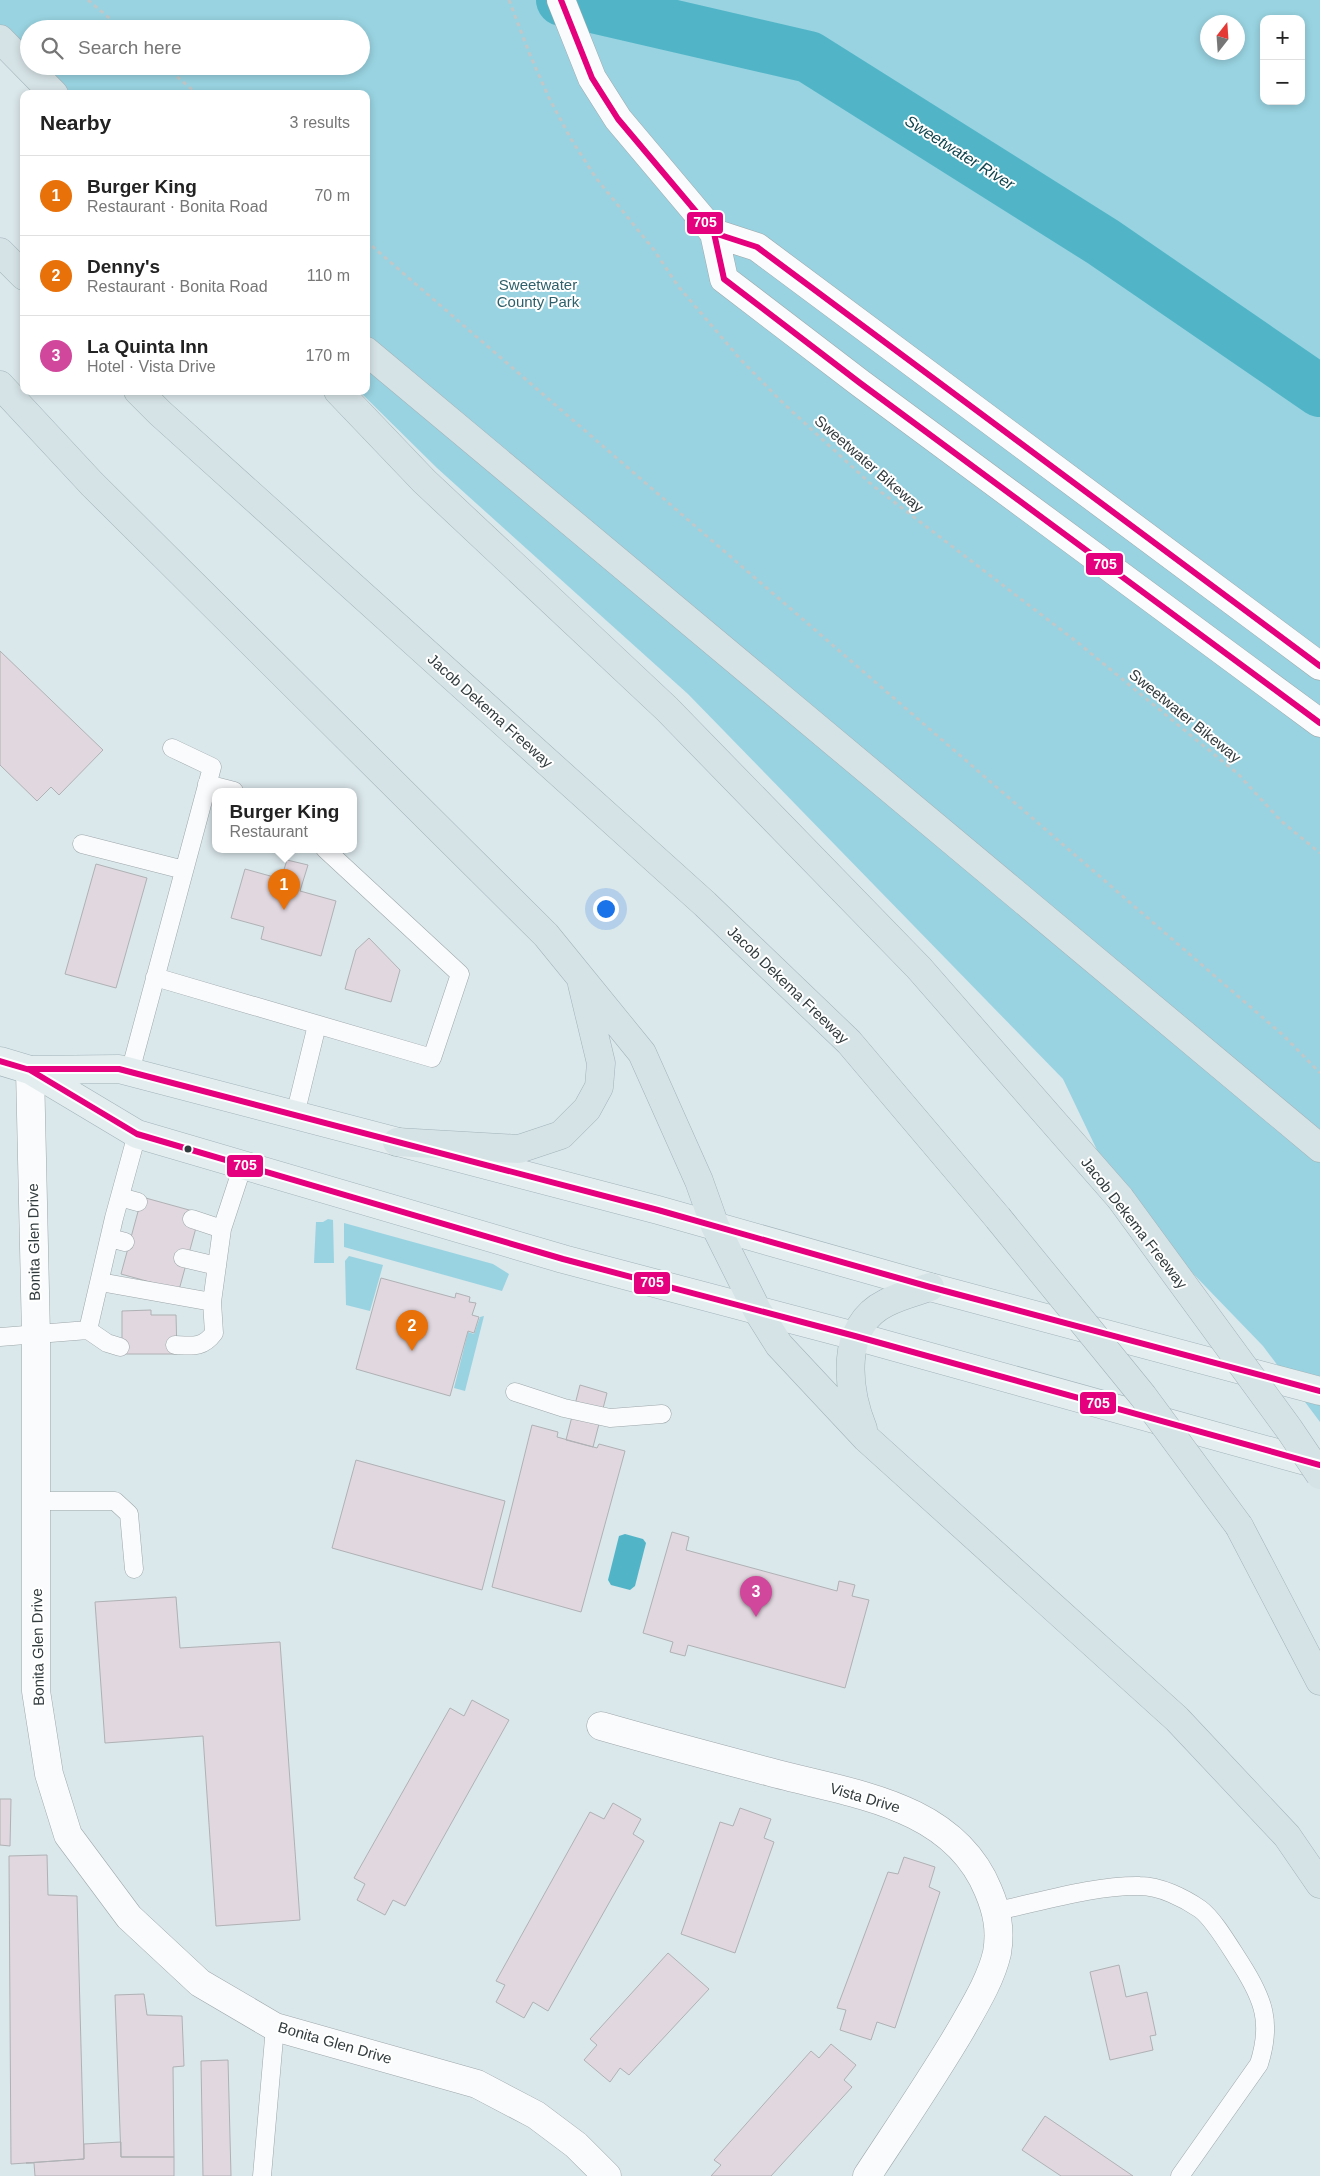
<!DOCTYPE html>
<meta charset="utf-8">
<style>
body{margin:0;font-family:Arial,sans-serif;background:#f2f2f2;color:#222}
.controls{position:absolute;right:15px;top:15px;display:grid;overflow:hidden;border-radius:10px;box-shadow:0 2px 8px #0003}
.controls button{width:45px;height:45px;display:grid;place-items:center;padding:0;border:0;border-bottom:1px solid #e0e0e0;background:#fff;color:#222;font:25px sans-serif}
.compass{position:absolute;left:1200px;top:15px;width:45px;height:45px;border-radius:50%;background:#fff;box-shadow:0 2px 8px #0003;rotate:17deg}
.you{position:absolute;left:605px;top:908px;width:18px;height:18px;margin:-12px;border:4px solid #fff;border-radius:50%;background:#1a73e8;box-shadow:0 0 0 8px #1a73e833}
.badge{display:grid;place-items:center;width:32px;height:32px;border-radius:50%;background:#6d777a;color:#fff;font-size:16px;font-weight:700}
.pin{position:absolute;translate:-50% -41px;filter:drop-shadow(0 1px 2px #0008)}
.pin::after{content:'';position:absolute;top:26px;width:18px;height:15px;background:inherit;clip-path:polygon(0 0,100% 0,50% 100%)}
.popup{position:absolute;left:212px;top:788px;width:145px;height:65px;box-sizing:border-box;display:grid;place-content:center;border-radius:10px;background:#fff;filter:drop-shadow(0 1px 4px #0005);font-size:16px;white-space:nowrap;color:#767676}
.popup b{font-size:19px;color:#222}
.popup::after{content:'';position:absolute;left:50%;top:100%;margin-left:-10px;border:10px solid transparent;border-top-color:#fff}
.list{margin:0;padding:0;list-style:none}
h2{display:flex;justify-content:space-between;align-items:center;height:65px;margin:0;padding:0 20px;font-size:21px}
h2 small{font-size:16px;font-weight:400;color:#767676}
.list li{display:grid;grid-template-columns:32px 1fr auto;gap:15px;align-items:center;box-sizing:border-box;height:80px;padding:0 20px;border-top:1px solid #e0e0e0}
.list b{display:block;font-size:19px;white-space:nowrap}
.list p{margin:0;font-size:16px;white-space:nowrap;color:#767676}
.list em{font-size:16px;font-style:normal;color:#767676}
.icon{flex:none;width:28px;height:28px;fill:none;stroke:currentColor;stroke-width:2;stroke-linecap:round;stroke-linejoin:round}
.map{position:relative;flex:none;width:1320px;height:2176px;overflow:hidden}
.search{position:absolute;background:#fff;box-shadow:0 2px 8px #0003;left:20px;top:20px;width:350px;height:55px;display:flex;align-items:center;gap:12px;box-sizing:border-box;padding:0 18px;border-radius:28px;color:#767676;font-size:19px}
.panel{position:absolute;background:#fff;box-shadow:0 2px 8px #0003;left:20px;top:90px;width:350px;height:305px;border-radius:10px}
.map>svg:first-child{display:block}
.green{fill:#99d3e1;fill-rule:evenodd}
.water{fill:#51b5c7}
.lines{fill:none;stroke-linecap:round;stroke-linejoin:round}
.river{stroke:#51b5c7;stroke-width:52}
.building{fill:#e1d8df;stroke:#afb1b4}
.service-casing{stroke:#9ea7aa;stroke-width:19}
.minor-casing{stroke:#9ea7aa;stroke-width:29}
.secondary-casing{stroke:#9ea7aa;stroke-width:29}
.primary-casing{stroke:#a1b4b9;stroke-width:29}
.motorway-casing{stroke:#a1b4b9;stroke-width:29}
.path{stroke:#c2c7c8;stroke-width:3;stroke-dasharray:4 4;stroke-linecap:butt}
.service{stroke:#f9fbfc;stroke-width:18}
.minor{stroke:#f9fbfc;stroke-width:28}
.secondary{stroke:#f9fbfc;stroke-width:28}
.primary{stroke:#e3edef;stroke-width:28}
.motorway{stroke:#d6e3e6;stroke-width:28}
.motorway-bridge-casing{stroke:#a1b4b9;stroke-width:29;stroke-linecap:butt}
.motorway-bridge{stroke:#d6e3e6;stroke-width:28}
.bus-1-casing{stroke:#fff;stroke-width:10}
.bus-1{stroke:#e5007d;stroke-width:6}
.bus-dot{fill:#323b3d;stroke:#fff;stroke-width:2}
.labels{text-anchor:middle;stroke-width:4;stroke-linejoin:round;paint-order:stroke}
.park-label{font-size:15px;fill:#2e5f6a;stroke:#fff}
.street-label{font-size:15px;fill:#323b3d;stroke:#fff}
.water-label{font-size:16px;font-style:italic;fill:#0e444e;stroke:#fff}
.line-badge{stroke:#fff;stroke-width:2}
.badge-label{font-size:14px;text-anchor:middle;font-weight:bold;fill:#fff}
</style>
<div class="map">
<svg width="1320" height="2176" viewBox="0 0 1320 2176">
<rect width="100%" height="100%" fill="#dae7eb"/>
<path class="green" d="M0,0H1320V1422L1263,1346L1120,1198L1063,1079L688,694L437,468L359,391H366V94H56L0,39ZM1264,19H1301V101H1264ZM1208,22H1238V52H1208ZM29,29H361V66H29Z
M328,1219L333,1220L334,1263H314L316,1222H323Z
M344,1223L493,1264L509,1274L502,1291L344,1247Z
M349,1256L383,1265L370,1311L346,1305L345,1261Z
M484,1316L465,1391L454,1388L468,1332L474,1334L480,1317Z"/>
<path class="water" d="M625,1534L643,1539L646,1543L635,1586L630,1590L611,1585L608,1580L619,1536Z"/>
<g class="lines">
<path class="river" d="M562,0L809,57L1103,242L1320,391"/>
</g>
<path class="building" d="M0,651L103,750L59,795L51,787L37,801L0,765Z
M287,860L308,865L300,891L336,901L321,956L261,939L264,927L231,918L245,869L281,879Z
M96,864L147,878L116,988L65,974Z
M369,938L400,970L391,1002L345,989L356,950Z
M142,1197L200,1213L179,1290L121,1274Z
M381,1278L455,1298L456,1293L470,1297L469,1302L476,1303L472,1315L479,1317L474,1333L468,1331L450,1396L356,1369Z
M151,1310V1315H176L177,1354H122V1311Z
M580,1385L607,1393L593,1447L566,1440Z
M532,1425L558,1432L557,1437L597,1448L599,1444L625,1451L581,1612L492,1587Z
M356,1460L505,1501L482,1590L332,1548Z
M672,1532L689,1537L686,1550L837,1591L839,1581L855,1585L852,1596L869,1600L845,1688L688,1645L685,1656L670,1652L673,1642L643,1633Z
M176,1597L180,1648L280,1642L300,1920L216,1926L203,1736L105,1743L95,1602Z
M472,1700L509,1720L405,1906L393,1900L385,1915L357,1900L365,1884L354,1878L450,1708L464,1716Z
M0,1799H11L10,1846L0,1845Z
M613,1803L641,1819L633,1834L644,1841L548,2011L533,2002L524,2018L496,2002L505,1985L496,1981L590,1812L604,1819Z
M740,1808L771,1819L764,1838L774,1842L735,1953L681,1934L720,1822L733,1826Z
M47,1855L48,1895L77,1896L84,2159L11,2164L9,1856Z
M904,1857L935,1867L929,1887L940,1892L895,2028L877,2022L871,2040L840,2030L846,2010L837,2008L888,1872L898,1874Z
M668,1953L709,1989L629,2075L620,2068L610,2082L584,2060L597,2045L590,2039Z
M1119,1965L1126,1997L1147,1992L1156,2035L1150,2036L1153,2050L1110,2060L1090,1972Z
M144,1994L147,2015L182,2016L184,2066L173,2067L174,2157H121L115,1995Z
M831,2044L856,2065L844,2080L852,2087L771,2176H711L721,2165L714,2160L811,2051L819,2058Z
M228,2060L231,2176H203L201,2061Z
M1045,2116L1133,2176H1061L1022,2150Z
M121,2142V2157H174V2176H35L34,2163H26L84,2159V2144Z"/>
<g class="lines">
<defs>
<path id="service" d="M207,784L234,791
M82,844L184,870
M155,977L432,1058L460,974L325,849
M130,1072L212,767L172,748
M295,1115L317,1025
M120,1197L138,1202
M192,1219L222,1229
M110,1238L125,1242
M183,1258L217,1266
M100,1282L212,1302L222,1229L243,1165
M88,1330L107,1343L120,1347
M0,1337L88,1330L114,1218L137,1134
M175,1345C193,1346 203,1348 214,1333L212,1302
M515,1392L564,1408L610,1418L662,1414
M36,1501H115L129,1514L134,1569
M997,1911C1040,1902 1096,1885 1140,1886C1160,1886 1184,1898 1200,1909C1214,1919 1231,1949 1241,1964C1264,2000 1272,2023 1259,2064L1180,2176
M262,2176L275,2027"/>
<path id="minor" d="M30,1070L36,1335V1691L49,1774L68,1835L129,1917L200,1983L275,2027L477,2084L536,2115L576,2145L607,2176
M601,1726C657,1742 713,1757 770,1772C850,1794 952,1803 988,1890C997,1911 1001,1930 997,1953C991,1979 975,2005 962,2028C932,2079 899,2127 867,2176"/>
<path id="secondary" d="M561,0L592,78L618,119L714,233L724,279L860,383L1320,723
M714,233L757,247L1320,666"/>
<path id="primary" d="M0,1061L30,1070L137,1134L563,1259L855,1336L1320,1465
M30,1070L119,1069L658,1210L930,1287L1320,1391"/>
<path id="motorway" d="M0,39L54,94
M0,252L24,276
M366,351L1320,1148
M0,385L92,484L546,935L642,1053L699,1181L715,1226L757,1310L779,1345L866,1438L1177,1719L1287,1836L1320,1884
M138,391L160,413L705,904L849,1042L998,1218
M338,391L424,481L667,709L919,968L1120,1198
M397,1142L519,1149L561,1135L587,1109L599,1087L601,1063L582,984
M863,1429C847,1389 839,1326 886,1303C899,1296 915,1292 930,1287
M1239,1526L1320,1681"/>
</defs>
<use href="#service" class="service-casing"/>
<use href="#minor" class="minor-casing"/>
<use href="#secondary" class="secondary-casing"/>
<use href="#primary" class="primary-casing"/>
<use href="#motorway" class="motorway-casing"/>
<path class="path" d="M88,0L122,29
M509,0L530,55L549,98L571,139L596,178L654,250L678,286L741,360L784,404L872,485L1077,642L1238,774L1281,821L1320,853
M165,66L197,94
M366,241L1284,1036L1320,1073"/>
<use href="#service" class="service"/>
<use href="#minor" class="minor"/>
<use href="#secondary" class="secondary"/>
<use href="#primary" class="primary"/>
<use href="#motorway" class="motorway"/>
<defs>
<path id="motorway-bridge" d="M1120,1198L1289,1429L1320,1475
M998,1218L1143,1396L1239,1526"/>
</defs>
<use href="#motorway-bridge" class="motorway-bridge-casing"/>
<use href="#motorway-bridge" class="motorway-bridge"/>
<defs>
<path id="bus-1" d="M561,0L592,78L618,119L714,233L724,279L860,383L1320,723
M692,207L714,233L757,247L1320,666
M0,1061L30,1070L137,1134L563,1259L855,1336L1320,1465
M28,1069H119L658,1210L930,1287L1320,1391"/>
</defs>
<use href="#bus-1" class="bus-1-casing"/>
<use href="#bus-1" class="bus-1"/>
</g>
<circle class="bus-dot" cx="188" cy="1149" r="4.5"/>
<g class="labels">
<g class="park-label">
<text x="538" y="290">Sweetwater<tspan x="538" dy="17">County Park</tspan></text>
</g>
<g class="street-label">
<text transform="translate(869 464) rotate(41)" y="5">Sweetwater Bikeway</text>
<text transform="translate(490 711) rotate(42)" y="5">Jacob Dekema Freeway</text>
<text transform="translate(1185 716) rotate(39)" y="5">Sweetwater Bikeway</text>
<text transform="translate(788 985) rotate(44)" y="5">Jacob Dekema Freeway</text>
<text transform="translate(1134 1223) rotate(52)" y="5">Jacob Dekema Freeway</text>
<text transform="translate(34 1242) rotate(-91)" y="5">Bonita Glen Drive</text>
<text transform="translate(38 1647) rotate(-91)" y="5">Bonita Glen Drive</text>
<text transform="translate(865 1798) rotate(16)" y="5">Vista Drive</text>
<text transform="translate(335 2043) rotate(16)" y="5">Bonita Glen Drive</text>
</g>
<g class="water-label">
<text transform="translate(960 152) rotate(32)" y="6">Sweetwater River</text>
</g>
</g>
<g class="line-badge">
<rect x="686" y="211" width="38" height="24" rx="5" fill="#e5007d"/>
<rect x="1085" y="552" width="39" height="24" rx="5" fill="#e5007d"/>
<rect x="226" y="1154" width="38" height="24" rx="5" fill="#e5007d"/>
<rect x="633" y="1271" width="38" height="24" rx="5" fill="#e5007d"/>
<rect x="1079" y="1391" width="38" height="24" rx="5" fill="#e5007d"/>
</g>
<g class="badge-label">
<text x="705" y="227">705</text>
<text x="1105" y="569">705</text>
<text x="245" y="1170">705</text>
<text x="652" y="1287">705</text>
<text x="1098" y="1408">705</text>
</g>
</svg>
<div class="controls">
<button>+</button>
<button>−</button>
</div>
<svg class="compass" viewBox="-18 -18 36 36"><path d="M0-13l5 13h-10z" fill="#e53935"/><path d="M0 13l5-13h-10z" fill="#767676"/></svg>
<div class="you"></div>
<div class="pin badge" style="left:284px;top:910px;background:#e8710a">1</div>
<div class="popup"><b>Burger King</b>Restaurant</div>
<div class="pin badge" style="left:412px;top:1351px;background:#e8710a">2</div>
<div class="pin badge" style="left:756px;top:1617px;background:#d1479c">3</div>
<div class="search"><svg class="icon" aria-label="search" viewBox="0 0 24 24"><circle cx="10" cy="10" r="6"/><path d="M15 15l6 6"/></svg>Search here</div>
<section class="panel">
<h2>Nearby<small>3 results</small></h2>
<ul class="list">
<li><span class="badge" style="background:#e8710a">1</span><div><b>Burger King</b><p>Restaurant · Bonita Road</p></div><em>70 m</em></li>
<li><span class="badge" style="background:#e8710a">2</span><div><b>Denny's</b><p>Restaurant · Bonita Road</p></div><em>110 m</em></li>
<li><span class="badge" style="background:#d1479c">3</span><div><b>La Quinta Inn</b><p>Hotel · Vista Drive</p></div><em>170 m</em></li>
</ul>
</section>
</div>
